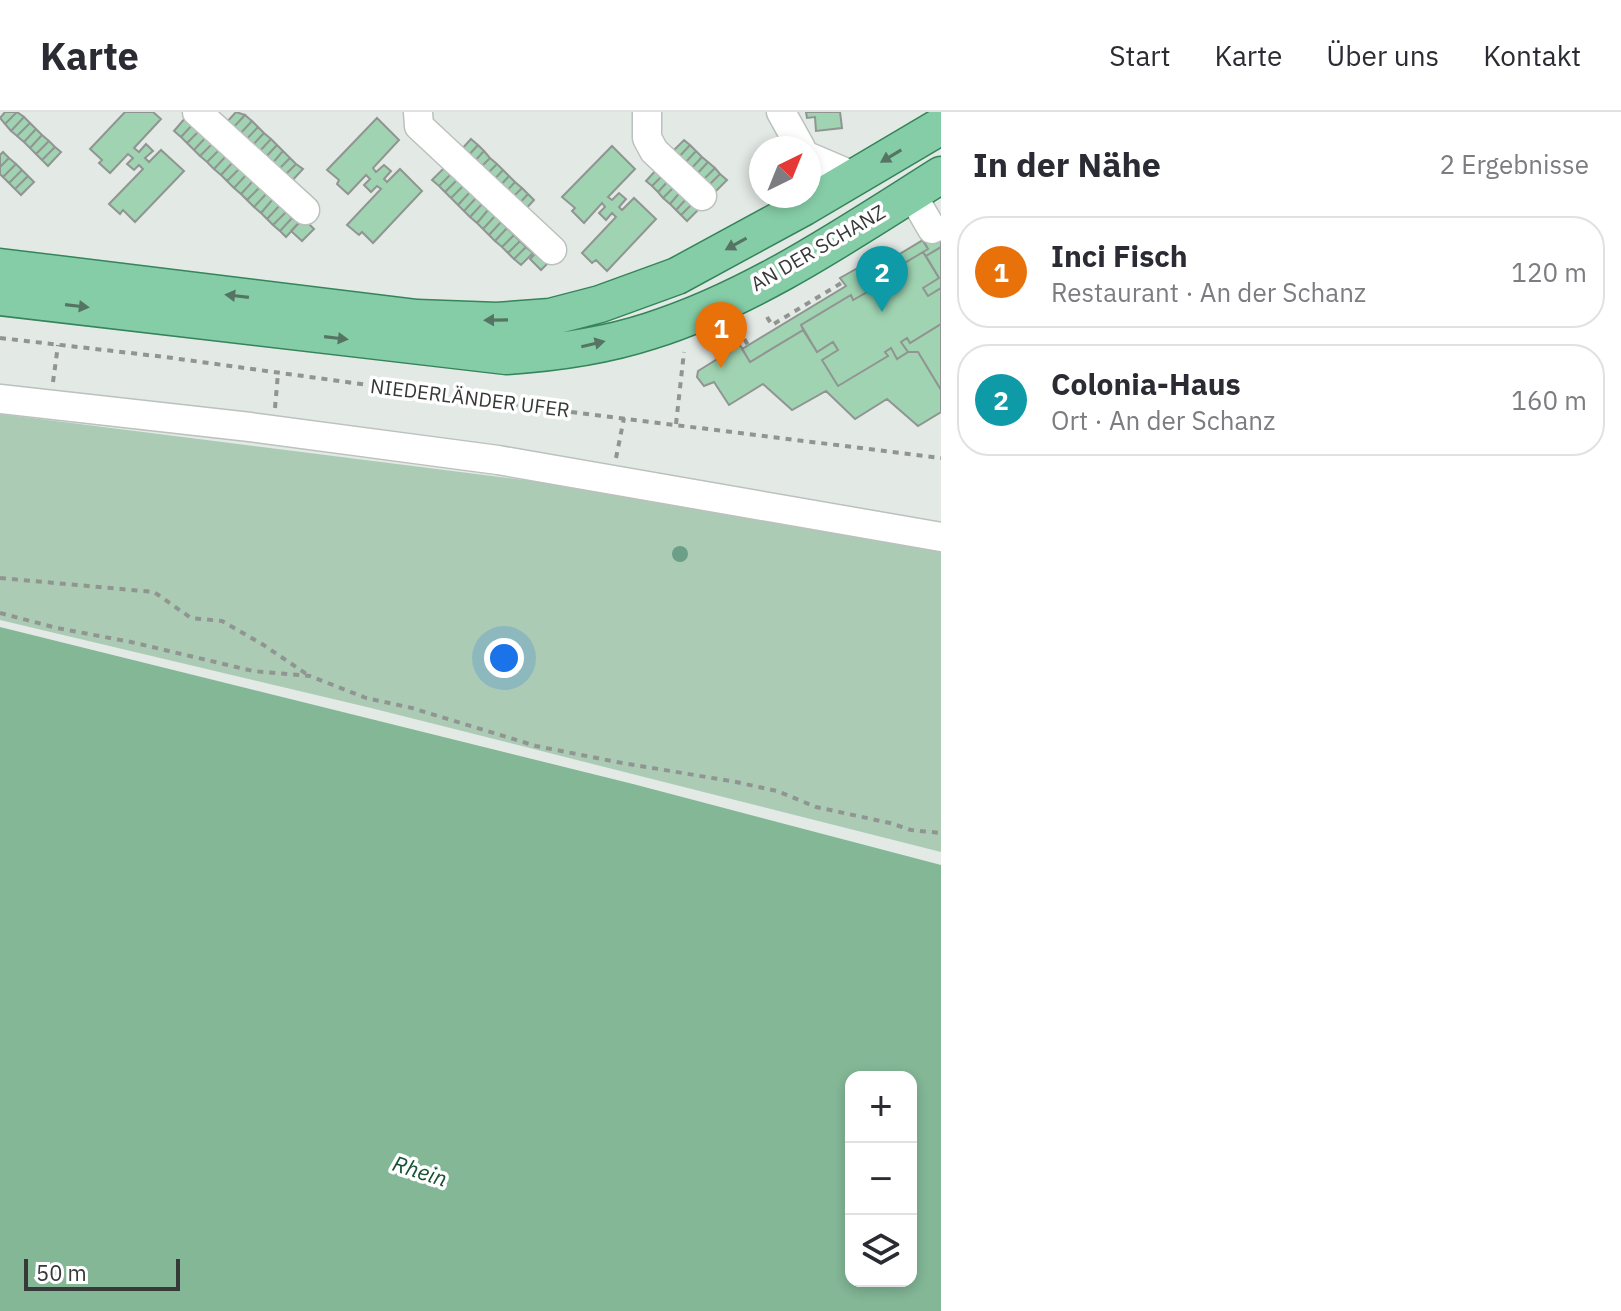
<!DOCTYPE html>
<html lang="de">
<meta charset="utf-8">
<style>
body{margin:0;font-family:"IBM Plex Sans",sans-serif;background:#f2f2f3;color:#2b2b33}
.controls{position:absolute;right:24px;bottom:24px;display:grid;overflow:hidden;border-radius:16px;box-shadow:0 4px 12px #0003}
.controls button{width:72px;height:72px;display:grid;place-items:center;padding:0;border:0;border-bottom:2px solid #e1e1e2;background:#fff;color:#2b2b33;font:40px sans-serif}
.compass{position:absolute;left:749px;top:24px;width:72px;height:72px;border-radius:50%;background:#fff;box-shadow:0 4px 12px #0003;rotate:43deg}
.scale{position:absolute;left:24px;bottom:20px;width:156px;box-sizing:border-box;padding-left:8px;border:4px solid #363937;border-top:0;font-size:22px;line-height:28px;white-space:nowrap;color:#363937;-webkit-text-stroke:6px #fff;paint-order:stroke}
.you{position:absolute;left:504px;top:546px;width:28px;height:28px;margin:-20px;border:6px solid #fff;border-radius:50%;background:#1a73e8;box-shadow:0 0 0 12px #1a73e833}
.badge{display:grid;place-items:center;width:52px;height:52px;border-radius:50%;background:#9254ca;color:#fff;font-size:26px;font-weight:700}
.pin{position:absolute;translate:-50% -66px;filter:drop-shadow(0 2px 4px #0008)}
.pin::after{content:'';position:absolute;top:42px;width:28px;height:24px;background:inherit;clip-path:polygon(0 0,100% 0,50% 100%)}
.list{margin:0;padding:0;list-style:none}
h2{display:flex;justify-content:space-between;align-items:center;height:104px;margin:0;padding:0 32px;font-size:34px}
h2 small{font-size:26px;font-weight:400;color:#7c7c81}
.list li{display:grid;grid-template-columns:52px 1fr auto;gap:24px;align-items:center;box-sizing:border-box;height:112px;margin:0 16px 16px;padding:0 16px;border:2px solid #e1e1e2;border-radius:32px}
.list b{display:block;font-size:30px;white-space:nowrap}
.list p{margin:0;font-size:26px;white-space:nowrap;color:#7c7c81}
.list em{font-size:26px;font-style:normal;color:#7c7c81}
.icon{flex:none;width:44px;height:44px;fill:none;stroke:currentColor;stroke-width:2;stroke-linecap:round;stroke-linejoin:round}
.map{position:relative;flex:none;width:941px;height:1199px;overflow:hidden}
header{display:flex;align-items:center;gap:48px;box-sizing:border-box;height:112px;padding:0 40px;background:#fff;border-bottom:2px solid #e1e1e2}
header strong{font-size:38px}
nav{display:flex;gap:44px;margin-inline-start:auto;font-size:28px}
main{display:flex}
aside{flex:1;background:#fff}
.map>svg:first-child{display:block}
.green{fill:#abcbb5}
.water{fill:#83b796;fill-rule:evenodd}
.building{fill:#9fd3b1;stroke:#909592;stroke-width:2}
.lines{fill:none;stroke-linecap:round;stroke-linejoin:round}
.minor-casing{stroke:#bbc1bd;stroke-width:31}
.major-casing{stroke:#35845a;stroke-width:39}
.path{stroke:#919592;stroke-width:4;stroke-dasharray:6 6;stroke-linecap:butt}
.minor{stroke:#fff;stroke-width:28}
.major{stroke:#85cda7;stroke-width:36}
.tree{fill:#6c9f87}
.oneway{fill:#567464}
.labels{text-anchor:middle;stroke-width:7;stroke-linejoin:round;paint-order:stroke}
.street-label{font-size:20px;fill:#363937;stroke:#fff}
.water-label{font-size:22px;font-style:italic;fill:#175333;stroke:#fff}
</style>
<header>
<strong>Karte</strong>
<nav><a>Start</a><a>Karte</a><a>Über uns</a><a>Kontakt</a></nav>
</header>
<main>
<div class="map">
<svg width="941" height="1199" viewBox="0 0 941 1199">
<rect width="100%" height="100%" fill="#e3e9e5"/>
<path class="green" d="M0,302L555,372L941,436V740L371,596L0,508Z"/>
<path class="water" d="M0,515L633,672L941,753V1199H0ZM851,965H911V1169H851Z"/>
<path class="building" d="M5,0H17L5,12L0,6Z
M17,0L24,5L11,19L5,12Z
M125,0H153L161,7L134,36L139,40L146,32L153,39L145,46L149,50L161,38L184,59L135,110L123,98L120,102L109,92L143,57L139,53L134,58L127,52L133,46L128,42L110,61L99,51L102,48L90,37Z
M236,0L245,3L231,18L225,12Z
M806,0H840L842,16L816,19L815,5L807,6Z
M245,3L252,9L238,24L231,18Z
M24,5L30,11L17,24L11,19Z
M186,5L193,12L181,25L174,19Z
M377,6L399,28L373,56L376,60L384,53L391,59L384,67L387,70L400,57L422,79L373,131L362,120L359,123L347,113L381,77L377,74L371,80L364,73L370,67L366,63L348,82L337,72L339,68L327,58Z
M252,9L258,15L244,30L238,24Z
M30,11L36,17L24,30L17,24Z
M193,12L200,18L187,31L181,25Z
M258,15L264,21L250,36L244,30Z
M36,17L42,23L30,36L24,30Z
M200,18L207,24L194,38L187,31Z
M264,21L271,27L257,42L250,36Z
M42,23L49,29L36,42L30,36Z
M207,24L213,31L200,44L194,38Z
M271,27L277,33L263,48L257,42Z
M471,27L478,33L467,45L460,39Z
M684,28L690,33L678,46L672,40Z
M49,29L55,35L42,48L36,42Z
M213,31L220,37L207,50L200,44Z
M277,33L283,39L270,54L263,48Z
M478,33L484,39L473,51L467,45Z
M690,33L696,39L684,52L678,46Z
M612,34L635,57L608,85L612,88L619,81L626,87L619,95L622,98L634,86L656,107L607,159L596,148L592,151L582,141L616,105L612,101L606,108L599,101L605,95L602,91L584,111L572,99L575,96L562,85Z
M55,35L61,40L48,54L42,48Z
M220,37L227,43L214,57L207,50Z
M283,39L290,46L276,60L270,54Z
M484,39L490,46L479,57L473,51Z
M696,39L702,45L690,58L684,52Z
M3,40L9,46L0,55V43Z
M227,43L233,50L221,63L214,57Z
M702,45L708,50L696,63L690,58Z
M9,46L16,52L3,65L0,62V55Z
M290,46L296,52L282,66L276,60Z
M490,46L497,52L485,64L479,57Z
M233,50L240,56L227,69L221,63Z
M708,50L715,56L702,69L696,63Z
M16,52L22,58L9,71L3,65Z
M296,52L303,57L289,72L282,66Z
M497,52L503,58L492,70L485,64Z
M240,56L247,62L234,76L227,69Z
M444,56L451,62L439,74L432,68Z
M658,56L664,62L652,74L646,69Z
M715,56L720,62L708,74L702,69Z
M22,58L28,64L15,77L9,71Z
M503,58L509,64L498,76L492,70Z
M247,62L253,69L241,82L234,76Z
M451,62L457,68L445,80L439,74Z
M664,62L670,67L658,80L652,74Z
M720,62L727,68L714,81L708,74Z
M28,64L34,70L21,83L15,77Z
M509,64L515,70L504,82L498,76Z
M670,67L676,73L663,86L658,80Z
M457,68L463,74L451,86L445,80Z
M253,69L260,75L247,88L241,82Z
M515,70L522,76L510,88L504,82Z
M676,73L682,78L670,92L663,86Z
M463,74L470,80L458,93L451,86Z
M260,75L267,81L254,95L247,88Z
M522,76L528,82L517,94L510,88Z
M682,78L688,85L676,98L670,92Z
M470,80L476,86L464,99L458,93Z
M267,81L273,87L261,101L254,95Z
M528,82L534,88L523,100L517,94Z
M688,85L694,90L681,103L676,98Z
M476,86L482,92L470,105L464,99Z
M273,87L280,93L267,107L261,101Z
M694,90L700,96L687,109L681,103Z
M482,92L488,98L477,111L470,105Z
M280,93L286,100L273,113L267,107Z
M488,98L495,104L483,117L477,111Z
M286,100L292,106L280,119L273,113Z
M495,104L501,110L489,123L483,117Z
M292,106L299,111L286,125L280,119Z
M303,106L314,117L302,129L291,119Z
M501,110L507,116L495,129L489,123Z
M941,112V135L926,144L923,140L928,137L920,124Z
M507,116L514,123L502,135L495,129Z
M514,123L520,129L508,141L502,135Z
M923,128L928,137L873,170L876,175L853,188L851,183L801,213L803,218L750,250L742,237L846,174L840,166L863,153L868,161Z
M520,129L526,135L514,147L508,141Z
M526,135L533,141L521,153L514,147Z
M941,135V176L928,184L923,176L939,166L926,144Z
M541,136L553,146L541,158L530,147Z
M923,140L939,166L923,176L928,184L941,176V212L910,231L907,226L901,230L908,240L897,247L891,236L885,240L888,244L838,274L822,248L838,238L833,230L817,240L801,213L851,183L853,188L876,175L873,170Z
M941,212V278L918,240H908L901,230L907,226L910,231Z
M803,218L817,240L833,230L838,238L822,248L838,274L888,244L885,240L891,236L897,247L908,240H918L941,278V300L918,314L887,287L855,307L826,279L792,298L763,272L729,293L714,270L704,274L697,265L698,259L740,233L750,250Z"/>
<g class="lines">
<defs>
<path id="minor" d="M197,0L305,98
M418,0L419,14L552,138
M647,0V26L654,39L702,84
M781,0L801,36
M809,45L856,65
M911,81L932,117
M0,287L250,315L498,348L941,425"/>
<path id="major" d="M0,155L417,206L497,209L550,205L600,192L677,164L804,95L941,14
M0,185L506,244C554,241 604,234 650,219C754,186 849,121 941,63"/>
</defs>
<use href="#minor" class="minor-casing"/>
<use href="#major" class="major-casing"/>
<path class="path" d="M865,157L879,148L874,141
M767,205L772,213L843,170
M738,217L748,233
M0,226L165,245L506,292L941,346
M53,270L58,233
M275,296L278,261
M676,312L684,240
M616,346L624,306
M0,466L154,480L191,506L222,509L262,532L308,563
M0,501L57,516L131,530L253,559L310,564L366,586L412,596L536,634L617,650L736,670L777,679L816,695L890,711L911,718L941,721"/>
<use href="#minor" class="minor"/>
<use href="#major" class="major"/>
</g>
<circle class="tree" cx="680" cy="442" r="8"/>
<defs><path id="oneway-solid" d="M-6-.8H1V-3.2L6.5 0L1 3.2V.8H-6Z" transform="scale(2)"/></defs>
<g class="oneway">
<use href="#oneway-solid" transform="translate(891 44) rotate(149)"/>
<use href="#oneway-solid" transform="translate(736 132) rotate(151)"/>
<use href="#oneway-solid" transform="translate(237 184) rotate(-173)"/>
<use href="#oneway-solid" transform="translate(77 194) rotate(7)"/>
<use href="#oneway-solid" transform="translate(496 208) rotate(179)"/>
<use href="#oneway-solid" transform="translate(336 226) rotate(7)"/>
<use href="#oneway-solid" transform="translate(593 232) rotate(-13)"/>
</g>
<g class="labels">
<g class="street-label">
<text transform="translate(818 136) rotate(-30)" y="7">AN DER SCHANZ</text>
<text transform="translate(470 286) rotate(7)" y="7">NIEDERLÄNDER UFER</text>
</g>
<g class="water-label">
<text transform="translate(420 1059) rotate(18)" y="8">Rhein</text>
</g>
</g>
</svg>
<div class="controls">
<button>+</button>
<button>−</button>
<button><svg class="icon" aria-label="layers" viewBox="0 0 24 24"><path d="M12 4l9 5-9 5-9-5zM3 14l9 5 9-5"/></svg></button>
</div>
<svg class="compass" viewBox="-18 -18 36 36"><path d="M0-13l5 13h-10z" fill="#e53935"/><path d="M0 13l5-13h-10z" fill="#7c7c81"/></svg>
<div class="scale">50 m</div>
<div class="you"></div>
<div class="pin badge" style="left:721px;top:256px;background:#e8710a">1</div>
<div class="pin badge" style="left:882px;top:200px;background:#0f9aa8">2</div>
</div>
<aside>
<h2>In der Nähe<small>2 Ergebnisse</small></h2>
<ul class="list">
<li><span class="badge" style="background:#e8710a">1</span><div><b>Inci Fisch</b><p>Restaurant · An der Schanz</p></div><em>120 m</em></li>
<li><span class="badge" style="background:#0f9aa8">2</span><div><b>Colonia-Haus</b><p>Ort · An der Schanz</p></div><em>160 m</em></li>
</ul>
</aside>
</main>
